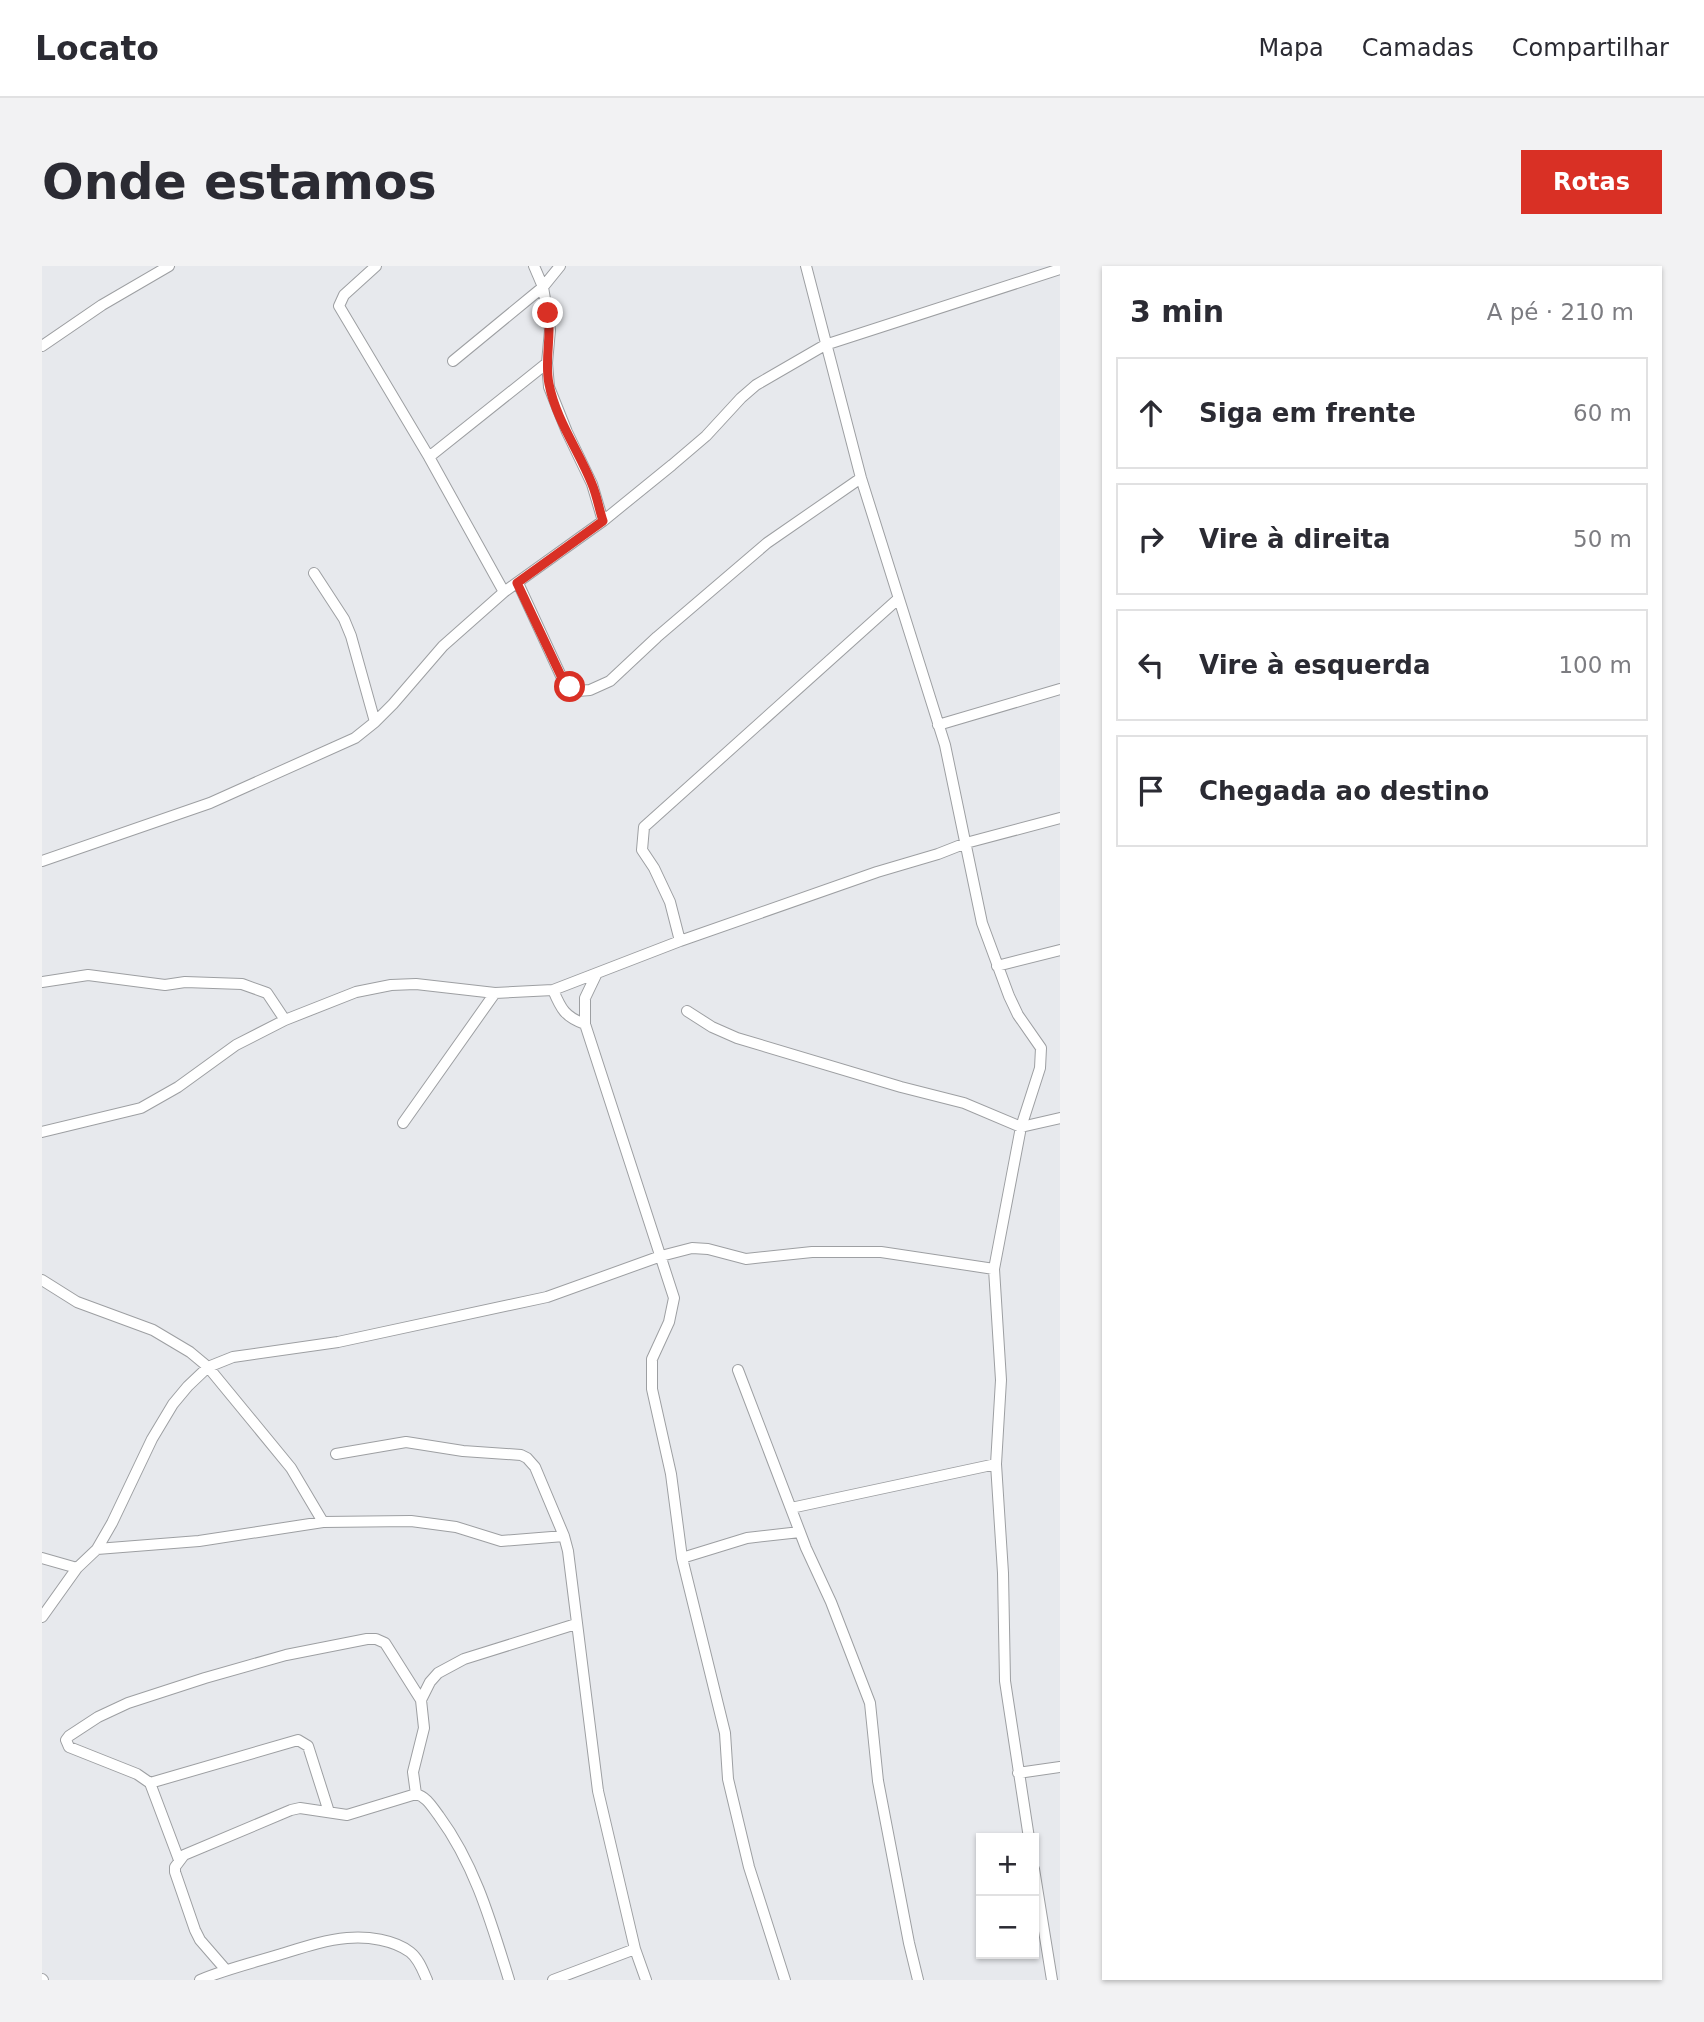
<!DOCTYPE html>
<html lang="pt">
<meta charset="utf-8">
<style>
body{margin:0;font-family:"DejaVu Sans",sans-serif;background:#f2f2f3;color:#2b2b33}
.controls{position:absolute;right:21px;bottom:21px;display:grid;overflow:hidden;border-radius:0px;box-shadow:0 2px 5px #0004}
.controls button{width:63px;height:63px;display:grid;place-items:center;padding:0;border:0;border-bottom:2px solid #e1e1e2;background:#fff;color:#2b2b33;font:35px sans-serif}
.stop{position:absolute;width:21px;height:21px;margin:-16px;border:5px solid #d93025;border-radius:50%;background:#fff}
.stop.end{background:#d93025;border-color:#fff;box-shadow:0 2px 7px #0008}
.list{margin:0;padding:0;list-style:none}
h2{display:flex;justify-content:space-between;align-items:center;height:91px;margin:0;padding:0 28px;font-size:30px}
h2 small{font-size:23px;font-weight:400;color:#7c7c81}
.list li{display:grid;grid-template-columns:46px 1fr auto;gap:21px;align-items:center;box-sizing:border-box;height:112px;margin:0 14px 14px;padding:0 14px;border:2px solid #e1e1e2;border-radius:0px}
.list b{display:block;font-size:26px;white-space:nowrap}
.list em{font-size:23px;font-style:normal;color:#7c7c81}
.icon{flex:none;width:38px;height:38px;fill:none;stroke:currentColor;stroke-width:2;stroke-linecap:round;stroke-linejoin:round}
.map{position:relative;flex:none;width:1018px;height:1714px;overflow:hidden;border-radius:0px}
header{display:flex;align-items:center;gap:42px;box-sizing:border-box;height:98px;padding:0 35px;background:#fff;border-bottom:2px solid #e1e1e2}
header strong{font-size:33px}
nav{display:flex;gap:38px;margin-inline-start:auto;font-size:24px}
.intro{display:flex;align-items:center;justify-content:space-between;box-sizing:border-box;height:168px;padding:0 42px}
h1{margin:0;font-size:49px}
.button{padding:18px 32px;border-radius:0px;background:#d93025;color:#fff;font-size:24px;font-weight:700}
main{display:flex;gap:42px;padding:0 42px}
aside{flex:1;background:#fff;border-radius:0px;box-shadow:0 2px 5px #0004}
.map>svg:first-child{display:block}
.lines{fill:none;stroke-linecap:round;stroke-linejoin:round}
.street-casing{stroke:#9d9fa2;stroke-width:12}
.street{stroke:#fff;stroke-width:10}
.route{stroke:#d93025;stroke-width:9}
</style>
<header>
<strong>Locato</strong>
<nav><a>Mapa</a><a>Camadas</a><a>Compartilhar</a></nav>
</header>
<div class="intro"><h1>Onde estamos</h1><a class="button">Rotas</a></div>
<main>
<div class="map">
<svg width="1018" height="1714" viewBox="0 0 1018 1714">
<rect width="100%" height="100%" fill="#e7e9ed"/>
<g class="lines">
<defs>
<path id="street" d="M334,0L302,29L297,40L387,191L462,326
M492,0L501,21L508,64L505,97L507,121L525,166L550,218L561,255
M764,0L819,212L903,479L940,657L967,730L976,749L999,782L998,802L979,861L952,1003L959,1114L954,1198L961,1307L963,1415L987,1572
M0,80L60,39L127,0
M411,95L501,21L518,0
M387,191L505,97
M272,307L302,353L309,370L333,456
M476,317L519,410L528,421L536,425L548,424L568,415L615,371L725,277L819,212
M896,459L1018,423
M0,595L168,537L313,472L333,456L351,438L401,380L462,326L561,255L630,199L664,170L699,132L714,119L783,79L1018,3
M638,675L628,636L612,602L600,584L602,561L856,333
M955,700L1018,684
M554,709L543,732V758L632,1032L627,1056L610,1093V1123L629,1208L640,1292L683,1467L686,1513L707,1601L743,1714
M0,716L46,709L123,719L143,716L200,718L225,727L243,754
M511,724C519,743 523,751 543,758
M645,745L670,761L695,772L859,821L922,837L979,861L1018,852
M361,857L453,727
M0,866L99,842L136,821L194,779L243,754L314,726L349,719L374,718L453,727L511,724L638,675L835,606L896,588L924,577L1018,552
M0,1014L35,1036L111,1064L148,1086L166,1101L249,1202L281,1256
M696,1104L764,1282L789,1336L828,1437L836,1515L867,1677L876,1714
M294,1188L364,1176L421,1185L479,1189L485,1192L493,1201L522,1270
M749,1242L954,1198
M55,1283L157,1275L281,1256L369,1255L414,1261L459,1275L522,1270L526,1285L556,1525L593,1683L604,1714
M0,1292L35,1302
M640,1292L705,1272L758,1266
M0,1351L35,1302L55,1283L70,1257L110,1173L131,1138L146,1120L166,1101L191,1091L296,1076L505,1031L619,990L650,982L666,983L704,993L770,986H839L952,1003
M379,1434L388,1416L396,1407L422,1393L534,1358
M976,1507L1018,1501
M108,1517L256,1474L266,1480L287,1546
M137,1594L108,1517L95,1508L27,1481L24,1474L27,1470L56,1451L86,1437L163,1412L244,1389L325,1373H334L343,1377L379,1434L382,1462L371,1506L374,1528
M992,1603L1010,1714
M184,1704L158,1674L153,1664L133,1606V1601L142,1589L249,1544L258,1542L305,1549L374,1528C385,1531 390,1541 397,1550C433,1599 449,1656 467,1714
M0,1713L1,1714
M158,1714C184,1703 210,1697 236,1689C259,1682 282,1674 305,1672C326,1670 352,1674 368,1686C377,1693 381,1705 385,1714
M511,1714L593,1683"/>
</defs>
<use href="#street" class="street-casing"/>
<use href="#street" class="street"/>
</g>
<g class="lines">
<path class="route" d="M506,47C510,71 502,94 507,118C514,154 537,185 550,218C555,230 557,243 561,255L475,317L519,410L528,421"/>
</g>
</svg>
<div class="controls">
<button>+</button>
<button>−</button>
</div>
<div class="stop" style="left:528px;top:421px"></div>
<div class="stop end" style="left:506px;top:47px"></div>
</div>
<aside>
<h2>3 min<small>A pé · 210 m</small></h2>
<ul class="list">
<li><svg class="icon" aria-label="ahead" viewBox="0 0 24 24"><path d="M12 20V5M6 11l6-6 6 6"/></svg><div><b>Siga em frente</b></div><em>60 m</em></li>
<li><svg class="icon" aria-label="right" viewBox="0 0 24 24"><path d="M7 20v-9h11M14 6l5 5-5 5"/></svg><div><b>Vire à direita</b></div><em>50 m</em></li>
<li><svg class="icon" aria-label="left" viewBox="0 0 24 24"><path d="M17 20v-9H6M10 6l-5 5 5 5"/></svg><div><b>Vire à esquerda</b></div><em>100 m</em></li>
<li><svg class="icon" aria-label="arrive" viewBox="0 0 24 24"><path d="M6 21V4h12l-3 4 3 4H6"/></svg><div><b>Chegada ao destino</b></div></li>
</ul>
</aside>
</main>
